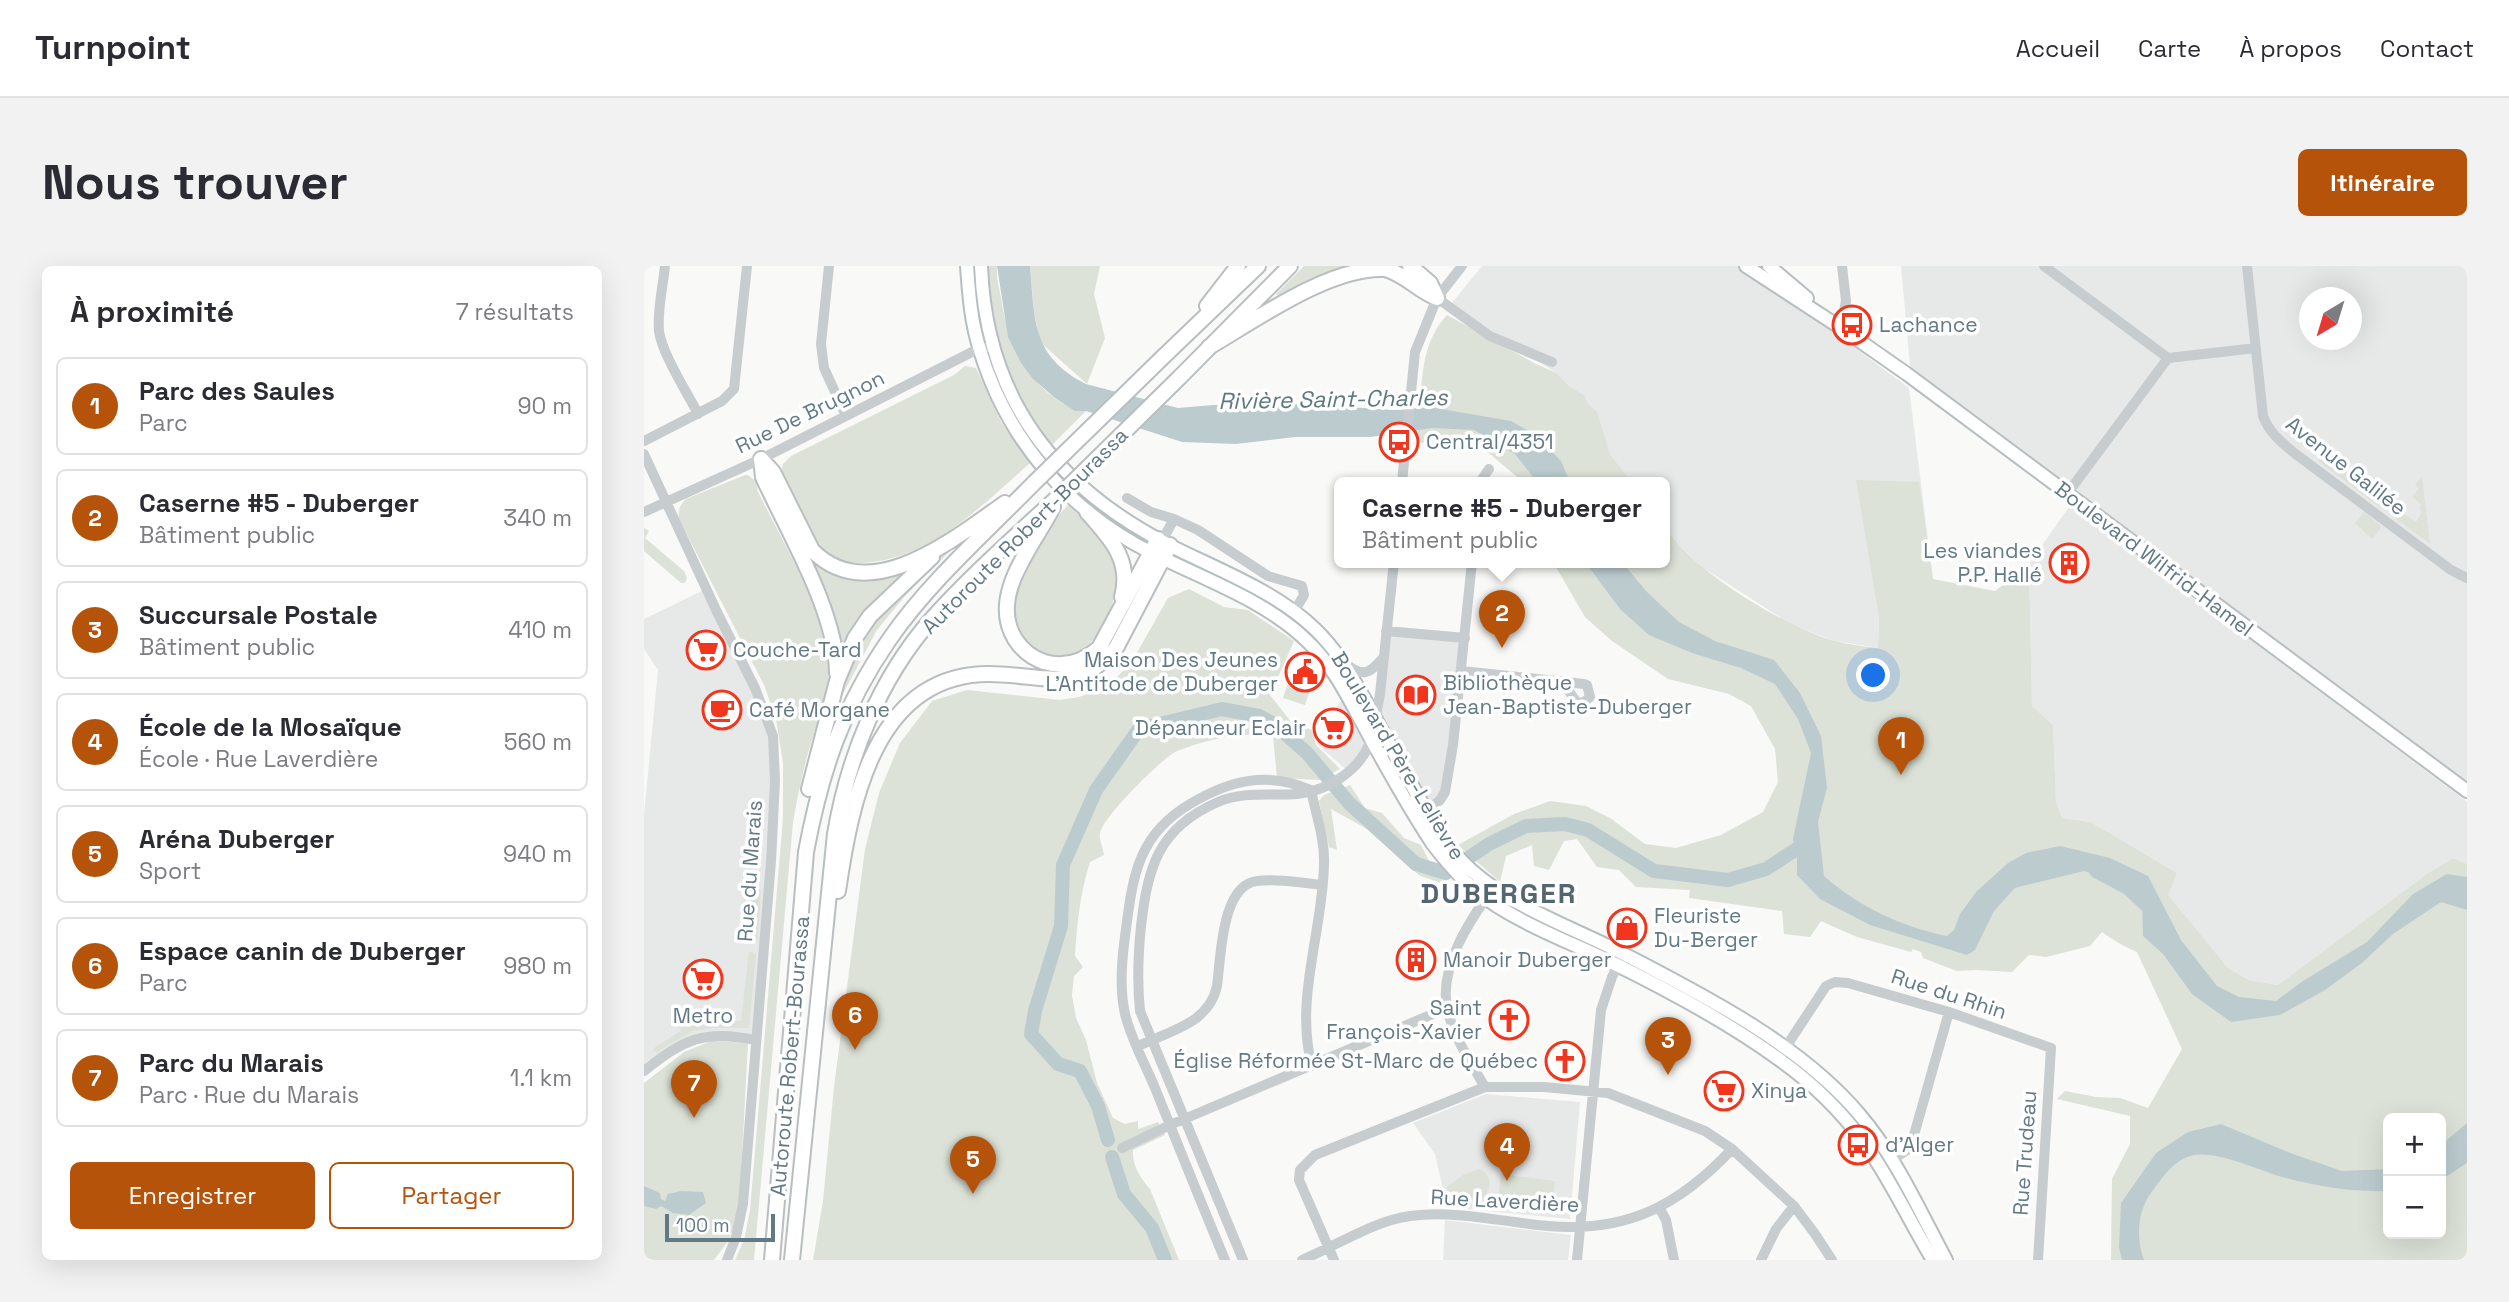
<!DOCTYPE html>
<html lang="fr">
<meta charset="utf-8">
<style>
body{margin:0;font-family:"Space Grotesk",sans-serif;background:#f2f2f3;color:#2b2b33}
.controls{position:absolute;right:21px;bottom:21px;display:grid;overflow:hidden;border-radius:10px;box-shadow:0 7px 28px #0002}
.controls button{width:63px;height:63px;display:grid;place-items:center;padding:0;border:0;border-bottom:2px solid #e1e1e2;background:#fff;color:#2b2b33;font:35px sans-serif}
.compass{position:absolute;left:1655px;top:21px;width:63px;height:63px;border-radius:50%;background:#fff;box-shadow:0 7px 28px #0002;rotate:218deg}
.scale{position:absolute;left:21px;bottom:18px;width:110px;box-sizing:border-box;padding-left:7px;border:4px solid #627a85;border-top:0;font-size:19px;line-height:24px;white-space:nowrap;color:#627a85;-webkit-text-stroke:5px #fff;paint-order:stroke}
.you{position:absolute;left:1230px;top:410px;width:24px;height:24px;margin:-18px;border:5px solid #fff;border-radius:50%;background:#1a73e8;box-shadow:0 0 0 10px #1a73e833}
.badge{display:grid;place-items:center;width:46px;height:46px;border-radius:50%;background:#b45309;color:#fff;font-size:23px;font-weight:700}
.pin{position:absolute;translate:-50% -58px;filter:drop-shadow(0 2px 4px #0008)}
.pin::after{content:'';position:absolute;top:37px;width:24px;height:21px;background:inherit;clip-path:polygon(0 0,100% 0,50% 100%)}
.popup{position:absolute;left:690px;top:211px;width:336px;height:91px;box-sizing:border-box;display:grid;place-content:center;border-radius:10px;background:#fff;filter:drop-shadow(0 2px 5px #0005);font-size:23px;white-space:nowrap;color:#7c7c81}
.popup b{font-size:26px;color:#2b2b33}
.popup::after{content:'';position:absolute;left:50%;top:100%;margin-left:-14px;border:14px solid transparent;border-top-color:#fff}
.list{margin:0;padding:0;list-style:none}
h2{display:flex;justify-content:space-between;align-items:center;height:91px;margin:0;padding:0 28px;font-size:30px}
h2 small{font-size:23px;font-weight:400;color:#7c7c81}
.list li{display:grid;grid-template-columns:46px 1fr auto;gap:21px;align-items:center;box-sizing:border-box;height:98px;margin:0 14px 14px;padding:0 14px;border:2px solid #e1e1e2;border-radius:10px}
.list b{display:block;font-size:26px;white-space:nowrap}
.list p{margin:0;font-size:23px;white-space:nowrap;color:#7c7c81}
.list em{font-size:23px;font-style:normal;color:#7c7c81}
.actions{display:flex;gap:14px;padding:21px 28px}
.actions a{flex:1;padding:16px 0;border:2px solid #b45309;border-radius:10px;text-align:center;font-size:24px;color:#b45309}
.actions .main{background:#b45309;color:#fff}
.map{position:relative;flex:none;width:1823px;height:994px;overflow:hidden;border-radius:10px}
header{display:flex;align-items:center;gap:42px;box-sizing:border-box;height:98px;padding:0 35px;background:#fff;border-bottom:2px solid #e1e1e2}
header strong{font-size:33px}
nav{display:flex;gap:38px;margin-inline-start:auto;font-size:24px}
.intro{display:flex;align-items:center;justify-content:space-between;box-sizing:border-box;height:168px;padding:0 42px}
h1{margin:0;font-size:49px}
.button{padding:18px 32px;border-radius:10px;background:#b45309;color:#fff;font-size:24px;font-weight:700}
main{display:flex;gap:42px;padding:0 42px}
aside{flex:1;background:#fff;border-radius:10px;box-shadow:0 7px 28px #0002}
.map>svg:first-child{display:block}
.built{fill:#e7e9e8;fill-rule:evenodd}
.green{fill:#dce2d7;fill-rule:evenodd}
.water{fill:#bcccce}
.lines{fill:none;stroke-linecap:round;stroke-linejoin:round}
.river{stroke:#bcccce;stroke-width:14}
.major-casing{stroke:#b7bec1;stroke-width:16}
.highway-casing{stroke:#b9bec1;stroke-width:18}
.minor{stroke:#c7cccf;stroke-width:10}
.major{stroke:#fff;stroke-width:12}
.highway{stroke:#fff;stroke-width:14}
.highway-bridge-casing{stroke:#b9bec1;stroke-width:18;stroke-linecap:butt}
.highway-bridge{stroke:#fff;stroke-width:14}
.labels{text-anchor:middle;stroke-width:7;stroke-linejoin:round;paint-order:stroke}
.poi-label{font-size:21px;fill:#627a85;stroke:#fff;text-anchor:start}
.street-label{font-size:21px;fill:#627a85;stroke:#fff}
.water-label{font-size:23px;font-style:italic;fill:#5d797e;stroke:#fff}
.district-label{font-size:28px;font-weight:bold;letter-spacing:2px;fill:#54666f;stroke:#fff}
</style>
<header>
<strong>Turnpoint</strong>
<nav><a>Accueil</a><a>Carte</a><a>À propos</a><a>Contact</a></nav>
</header>
<div class="intro"><h1>Nous trouver</h1><a class="button">Itinéraire</a></div>
<main>
<aside>
<h2>À proximité<small>7 résultats</small></h2>
<ul class="list">
<li><span class="badge">1</span><div><b>Parc des Saules</b><p>Parc</p></div><em>90 m</em></li>
<li><span class="badge">2</span><div><b>Caserne #5 - Duberger</b><p>Bâtiment public</p></div><em>340 m</em></li>
<li><span class="badge">3</span><div><b>Succursale Postale</b><p>Bâtiment public</p></div><em>410 m</em></li>
<li><span class="badge">4</span><div><b>École de la Mosaïque</b><p>École · Rue Laverdière</p></div><em>560 m</em></li>
<li><span class="badge">5</span><div><b>Aréna Duberger</b><p>Sport</p></div><em>940 m</em></li>
<li><span class="badge">6</span><div><b>Espace canin de Duberger</b><p>Parc</p></div><em>980 m</em></li>
<li><span class="badge">7</span><div><b>Parc du Marais</b><p>Parc · Rue du Marais</p></div><em>1.1 km</em></li>
</ul>
<div class="actions"><a class="main">Enregistrer</a><a>Partager</a></div>
</aside>
<div class="map">
<svg width="1823" height="994" viewBox="0 0 1823 994">
<rect width="100%" height="100%" fill="#f9f9f7"/>
<path class="built" d="M838,0H1101L1265,122L1289,313L1213,214L1235,352L1234,382L1191,375L1148,359L1058,301L1028,273L1021,261V216H988L966,188L960,175L912,107L807,38Z
M1257,0H1823V516L1266,100ZM1666,32H1708V74H1666Z
M1427,238L1823,536V598L1809,592L1784,607L1634,719L1605,714L1584,702L1523,629L1533,607L1447,556L1418,552L1412,535L1409,459L1388,440L1385,298Z
M62,323L129,470L112,774L62,770L0,805V548L14,404L0,383V353Z
M742,360L822,367L801,526L783,545L731,452Z
M703,428L727,473L705,506L673,478L672,465Z
M842,828L936,836L926,953L803,941L791,888L769,857Z
M801,954L927,969L924,994H799Z"/>
<path class="green" d="M340,0H353C352,11 355,22 357,32C363,70 374,101 404,127C416,136 427,144 442,145L408,179C362,117 350,76 340,0Z
M386,0H456L450,28L461,72L443,118L396,76L390,46Z
M660,0H704L673,11L634,31L632,28Z
M803,49L892,98L912,107L925,120L941,130L944,138L953,146L966,188L988,216H923L915,196L775,143C779,108 778,76 803,49Z
M321,100L332,102L357,156L386,197C337,240 286,294 217,297C201,297 184,293 173,281C162,270 145,225 137,208L139,198L147,190L310,109Z
M788,160L830,162L872,187L896,216H879L840,183L770,176L771,163Z
M1676,186L1708,209L1711,205L1717,210L1715,214L1746,238L1741,245L1674,195Z
M101,209H104L114,217L113,224C139,277 188,355 184,414C181,440 171,463 164,487C158,510 153,533 149,556L110,994H91L100,974L106,944L139,552V497L132,453L120,419L35,253C34,244 35,240 42,233Z
M1778,210L1786,278L1748,250L1753,243L1772,256L1778,246L1775,243L1777,238L1768,231L1775,222L1771,219Z
M126,213L180,301H269L197,388Z
M1212,214L1275,216L1289,313L1351,325L1385,298L1388,440L1409,459L1412,535L1418,552L1447,556L1533,607L1524,629L1584,702L1605,714L1634,719L1784,607L1809,592L1823,598V994H1467L1468,913L1486,878V850L1413,833L1421,825L1452,831L1476,832L1504,842L1538,783L1493,686C1477,679 1471,675 1458,666L1446,680L1402,691L1385,689L1368,706L1331,704L1313,705L1279,692L1277,686L1269,683L1267,686L1213,671L1177,655L1166,671L1140,668L1138,645L1045,632L1046,624L992,621L975,604L953,601L933,573L920,575L905,604L890,600L888,579L862,590L856,616L814,579L870,548L906,535L942,540L966,552L1001,578L1032,582L1077,569L1119,546L1134,516L1131,483L1107,440L1085,428L1024,413L968,375L941,351L909,296H944L977,341L1006,367L1049,385L1097,400L1133,416L1158,451L1168,487L1152,586L1153,589L1180,522L1176,470L1154,429L1129,396L1067,376L1033,358L999,326L975,296H1021V261C1048,305 1141,361 1191,375C1205,379 1220,380 1234,382L1235,352ZM1744,852H1797V968H1744Z
M424,239C441,255 460,270 469,292C483,324 454,392 415,393C405,393 393,387 385,381C345,346 396,268 424,239Z
M1720,246L1736,259L1737,262L1728,273L1711,257Z
M0,262L5,265L1,272L40,305L43,312L41,317H37L0,285Z
M306,279L309,282L261,330L233,364L193,439L210,376L253,325Z
M545,323L580,341L604,344L650,375L626,429L647,456L668,464L672,479L696,503L675,514L633,512L629,470C598,465 562,474 533,485C519,491 458,552 456,567C455,574 459,582 460,589L446,596C436,627 433,658 431,690L439,701L430,710L428,729L432,752L442,774L453,817L469,852L481,858L494,855V863L514,856L521,869L489,884C488,899 496,912 506,923L535,994H169L179,935L190,821L221,583L235,527L256,477L288,435L323,424L416,434L435,431L454,424L469,415L487,397L524,332Z
M645,414L667,421L661,439L639,432Z
M706,519L721,542L738,547L760,572L777,579L787,599L807,620L776,610L723,563L687,543L693,584L685,581L675,535L680,529Z
M107,618L113,619L117,625L114,675L102,673Z
M105,685L112,688L105,762H70L49,765L13,786L9,785L10,782L37,765L34,759L36,751L97,755Z
M67,775L104,777L95,945L85,974L70,994H0V817L40,786Z
M835,903C860,913 838,955 803,925L804,920L819,909Z
M857,908L911,915L908,943L854,937Z"/>
<path class="water" d="M353,0H386C391,54 387,90 442,118L534,142L569,139L659,138L750,144L786,141L867,155L892,169L917,195L926,216H893L871,188L830,164L788,162L727,171H651L592,178L538,176L442,145H431L411,132L389,113L377,97L364,71Z
M941,296H978L1002,325L1035,356L1071,375L1130,394L1156,427L1177,470L1183,522L1174,556L1180,610C1215,641 1258,661 1303,670L1310,664L1316,648L1333,625L1364,597L1382,587L1416,580L1466,592L1504,610L1537,674L1573,720L1595,731L1632,735L1659,715L1723,676L1769,628L1803,608L1823,611V644L1797,636L1749,668L1718,697L1681,724L1636,749L1587,756L1548,728L1519,688L1499,670L1498,631L1473,615L1440,605L1371,622L1350,645L1331,684L1323,689L1226,659L1176,633L1153,609V593L1149,573L1167,487L1154,453L1131,418L1097,402L1048,387L1005,369L976,343Z
M1823,857V897L1797,914V879Z
M1577,858L1649,888L1698,905L1744,903V925C1708,926 1674,921 1638,911C1614,904 1575,885 1550,889C1530,893 1518,912 1507,927C1493,946 1492,973 1500,994H1478L1475,981L1477,937L1512,887L1544,866Z
M0,920L16,927L17,933L21,935L24,928L37,925L59,926L62,937L45,949L29,947L17,940L12,943L0,940Z"/>
<g class="lines">
<path class="river" d="M1452,605L1484,622L1512,648
M464,874L454,840L436,805L414,798L387,768L391,745L417,660L419,599L452,524L495,463L578,443L615,450L630,458L663,487L705,537L772,598L802,607L845,578L882,560L921,558L944,564L1010,605L1084,614L1122,603L1165,575
M468,891L480,928L508,962L521,994"/>
<defs>
<path id="major" d="M323,0C325,28 327,57 336,84C363,174 426,247 510,288C562,314 620,334 662,374C689,399 704,431 721,462C742,501 764,540 788,577C801,594 814,610 831,624C870,656 922,674 967,696C1024,724 1084,756 1136,794C1167,816 1196,844 1219,875C1246,912 1265,955 1289,994
M337,0C342,132 410,220 525,279C574,304 630,324 671,363C695,386 709,413 725,441C750,486 773,532 801,575C843,634 916,655 978,687C1059,729 1156,778 1215,848C1252,891 1275,944 1302,994
M1102,0L1197,62L1263,108L1823,525
M1125,0L1163,32"/>
<path id="highway" d="M766,0L786,17L793,32
M563,40L594,0
M565,81C610,55 686,0 741,3C761,8 774,25 793,32
M518,92L614,0
M536,111L646,0
M117,193L129,206L168,284C225,343 311,272 361,237
M117,193L119,211C145,268 192,345 193,407
M409,241C390,279 344,329 371,373C378,384 388,392 400,396C421,402 439,396 455,382L514,273
M443,246C466,272 488,294 478,331
M165,523L193,415L211,372L226,350L288,291
M194,625C207,536 231,408 345,408C397,408 433,429 472,382L526,279
M128,994L162,586C177,506 198,442 245,374C285,316 341,267 390,217
M148,994L191,568C204,491 235,414 286,355C326,310 373,269 417,228"/>
</defs>
<use href="#major" class="major-casing"/>
<use href="#highway" class="highway-casing"/>
<path class="minor" d="M21,0C19,21 13,44 15,65C18,88 43,126 54,148
M185,0L177,78L180,102L202,150
M1400,0L1524,92L1612,82
M1603,0L1619,150C1625,166 1636,175 1649,186L1807,304L1823,312
M793,32L846,70L908,96
M1197,62L1202,35L1198,0
M0,175L78,135L90,123L103,0
M0,188L73,346L111,422L129,470L131,515L127,595L99,938L92,971L83,994
M758,216L771,86L793,32L818,0
M836,216L845,203
M1423,228L1524,92
M483,232L507,246L530,253L554,264L624,310L658,320L660,329L650,346
M0,246L117,193L330,85L341,82
M518,275L530,253
M742,365L821,372
M701,397C719,412 725,408 739,392
M818,405L940,418L943,419L946,431L940,436L933,437L918,415
M731,454L736,428L750,296
M667,524C672,549 681,573 680,598C679,665 650,734 668,800
M783,545L796,534L801,526L809,479L828,296
M494,780C525,765 565,758 573,720C577,692 577,619 613,615C632,612 659,617 678,619
M1138,787L1182,720L1191,716L1204,717L1305,746L1407,782L1394,994
M0,805C42,772 59,764 112,774
M841,821C827,797 809,770 803,742C795,700 826,654 849,622
M478,882L526,859L803,742
M1248,894L1263,884L1268,876L1305,746
M1016,943L1022,954L1030,994
M581,994C557,937 534,879 511,822C501,798 487,773 481,748C475,721 478,691 482,663C489,608 495,568 546,538C586,514 623,505 667,524
M599,994L496,745C493,716 494,689 497,660C504,601 514,562 574,536C599,525 627,530 653,528C685,525 722,501 728,468
M658,994C692,980 729,955 766,950C812,944 859,956 904,960C983,967 1036,939 1088,883
M690,994L655,914L656,904L671,889L841,821H900L964,827L1061,865L1088,883L1150,940L1171,968L1188,994
M933,994L957,744L968,711L980,688
M1117,994L1132,963L1150,940"/>
<use href="#major" class="major"/>
<use href="#highway" class="highway"/>
<defs>
<path id="highway-bridge" d="M390,217L518,92
M417,228L536,111"/>
</defs>
<use href="#highway-bridge" class="highway-bridge-casing"/>
<use href="#highway-bridge" class="highway-bridge"/>
</g>
<defs>
<symbol id="bus-ring" viewBox="-11 -11 22 22"><circle r="9.5" fill="#fff" stroke="#f2361e" stroke-width="1.5"/><path d="M-5-6H5V4H4V6H2V4H-2V6H-4V4H-5ZM-3.5-4V0h7V-4ZM-3.5 1.2v1.5H-2V1.2ZM2 1.2v1.5H3.5V1.2Z" fill="#f2361e"/></symbol>
<symbol id="building-ring" viewBox="-11 -11 22 22"><circle r="9.5" fill="#fff" stroke="#f2361e" stroke-width="1.5"/><path d="M-4-6H4V6H1V3H-1V6H-4ZM-2.5-4.3h1.7v1.8h-1.7ZM.8-4.3h1.7v1.8H.8ZM-2.5-1h1.7V.8h-1.7ZM.8-1h1.7V.8H.8Z" fill="#f2361e"/></symbol>
<symbol id="supermarket-ring" viewBox="-11 -11 22 22"><circle r="9.5" fill="#fff" stroke="#f2361e" stroke-width="1.5"/><path d="M-6-5.5h2.5l.6 2H6L4.5 2H-2.5L-4.4-4H-6ZM-1.5 3.2a1.3 1.3 0 1 0 .1 0ZM3 3.2a1.3 1.3 0 1 0 .1 0Z" fill="#f2361e"/></symbol>
<symbol id="civic-ring" viewBox="-11 -11 22 22"><circle r="9.5" fill="#fff" stroke="#f2361e" stroke-width="1.5"/><path d="M-.6-6.5H3V-4.5H.6V-3L4-1V1h2V6H-6V1h2V-1L-.6-3ZM-1.2 2.5V6h2.4V2.5Z" fill="#f2361e"/></symbol>
<symbol id="library-ring" viewBox="-11 -11 22 22"><circle r="9.5" fill="#fff" stroke="#f2361e" stroke-width="1.5"/><path d="M-6-4Q-3-5.5-.7-3.5V5Q-3 3-6 4ZM6-4Q3-5.5 .7-3.5V5Q3 3 6 4Z" fill="#f2361e"/></symbol>
<symbol id="cafe-ring" viewBox="-11 -11 22 22"><circle r="9.5" fill="#fff" stroke="#f2361e" stroke-width="1.5"/><path d="M-5.5-4.5H6V0H3Q3 3.5 0 3.5H-2.5Q-5.5 3.5-5.5 0ZM3-3.2v2h1.7v-2ZM-6 4.5H4V6H-6Z" fill="#f2361e"/></symbol>
<symbol id="shop-ring" viewBox="-11 -11 22 22"><circle r="9.5" fill="#fff" stroke="#f2361e" stroke-width="1.5"/><path d="M-5-2.5h2.3a2.7 3.5 0 0 1 5.4 0H5L5.5 6h-11ZM-1.5-2.5h3a1.5 2.3 0 0 0-3 0Z" fill="#f2361e"/></symbol>
<symbol id="church-ring" viewBox="-11 -11 22 22"><circle r="9.5" fill="#fff" stroke="#f2361e" stroke-width="1.5"/><path d="M-1.2-6h2.4v3.5h3.3v2.4h-3.3V6h-2.4V-.1h-3.3v-2.4h3.3Z" fill="#f2361e"/></symbol>
</defs>
<g fill-rule="evenodd">
<use href="#bus-ring" x="1186" y="37" width="44" height="44"/>
<use href="#bus-ring" x="733" y="154" width="44" height="44"/>
<use href="#building-ring" x="1403" y="275" width="44" height="44"/>
<use href="#supermarket-ring" x="40" y="362" width="44" height="44"/>
<use href="#civic-ring" x="639" y="384" width="44" height="44"/>
<use href="#library-ring" x="750" y="407" width="44" height="44"/>
<use href="#cafe-ring" x="56" y="422" width="44" height="44"/>
<use href="#supermarket-ring" x="667" y="440" width="44" height="44"/>
<use href="#shop-ring" x="961" y="640" width="44" height="44"/>
<use href="#building-ring" x="750" y="672" width="44" height="44"/>
<use href="#supermarket-ring" x="37" y="691" width="44" height="44"/>
<use href="#church-ring" x="843" y="732" width="44" height="44"/>
<use href="#church-ring" x="899" y="773" width="44" height="44"/>
<use href="#supermarket-ring" x="1058" y="803" width="44" height="44"/>
<use href="#bus-ring" x="1192" y="857" width="44" height="44"/>
</g>
<g class="labels">
<g class="poi-label">
<text x="1235" y="66">Lachance</text>
<text x="782" y="183">Central/4351</text>
<text x="1398" y="292" text-anchor="end">Les viandes<tspan x="1398" dy="24">P.P. Hallé</tspan></text>
<text x="89" y="391">Couche-Tard</text>
<text x="634" y="401" text-anchor="end">Maison Des Jeunes<tspan x="634" dy="24">L'Antitode de Duberger</tspan></text>
<text x="799" y="424">Bibliothèque<tspan x="799" dy="24">Jean-Baptiste-Duberger</tspan></text>
<text x="105" y="451">Café Morgane</text>
<text x="662" y="469" text-anchor="end">Dépanneur Eclair</text>
<text x="1010" y="657">Fleuriste<tspan x="1010" dy="24">Du-Berger</tspan></text>
<text x="799" y="701">Manoir Duberger</text>
<text x="838" y="749" text-anchor="end">Saint<tspan x="838" dy="24">François-Xavier</tspan></text>
<text x="59" y="757" text-anchor="middle">Metro</text>
<text x="894" y="802" text-anchor="end">Église Réformée St-Marc de Québec</text>
<text x="1107" y="832">Xinya</text>
<text x="1241" y="886">d'Alger</text>
</g>
<g class="street-label">
<text transform="translate(166 146) rotate(-26)" y="7">Rue De Brugnon</text>
<text transform="translate(1702 200) rotate(38)" y="7">Avenue Galilée</text>
<text transform="translate(381 265) rotate(-45)" y="7">Autoroute Robert-Bourassa</text>
<text transform="translate(1510 293) rotate(37)" y="7">Boulevard Wilfrid-Hamel</text>
<text transform="translate(754 490) rotate(59)" y="7">Boulevard Père-Lelièvre</text>
<text transform="translate(106 605) rotate(-86)" y="7">Rue du Marais</text>
<text transform="translate(1305 728) rotate(18)" y="7">Rue du Rhin</text>
<text transform="translate(146 790) rotate(-85)" y="7">Autoroute Robert-Bourassa</text>
<text transform="translate(1381 887) rotate(-86)" y="7">Rue Trudeau</text>
<text transform="translate(861 935) rotate(3)" y="7">Rue Laverdière</text>
</g>
<g class="water-label">
<text transform="translate(689 133) rotate(-1)" y="8">Rivière Saint-Charles</text>
</g>
<g class="district-label">
<text x="855" y="637">DUBERGER</text>
</g>
</g>
</svg>
<div class="controls">
<button>+</button>
<button>−</button>
</div>
<svg class="compass" viewBox="-18 -18 36 36"><path d="M0-13l5 13h-10z" fill="#e53935"/><path d="M0 13l5-13h-10z" fill="#7c7c81"/></svg>
<div class="scale">100 m</div>
<div class="you"></div>
<div class="pin badge" style="left:1257px;top:509px">1</div>
<div class="pin badge" style="left:858px;top:382px">2</div>
<div class="popup"><b>Caserne #5 - Duberger</b>Bâtiment public</div>
<div class="pin badge" style="left:1024px;top:809px">3</div>
<div class="pin badge" style="left:863px;top:915px">4</div>
<div class="pin badge" style="left:329px;top:928px">5</div>
<div class="pin badge" style="left:211px;top:784px">6</div>
<div class="pin badge" style="left:50px;top:852px">7</div>
</div>
</main>
